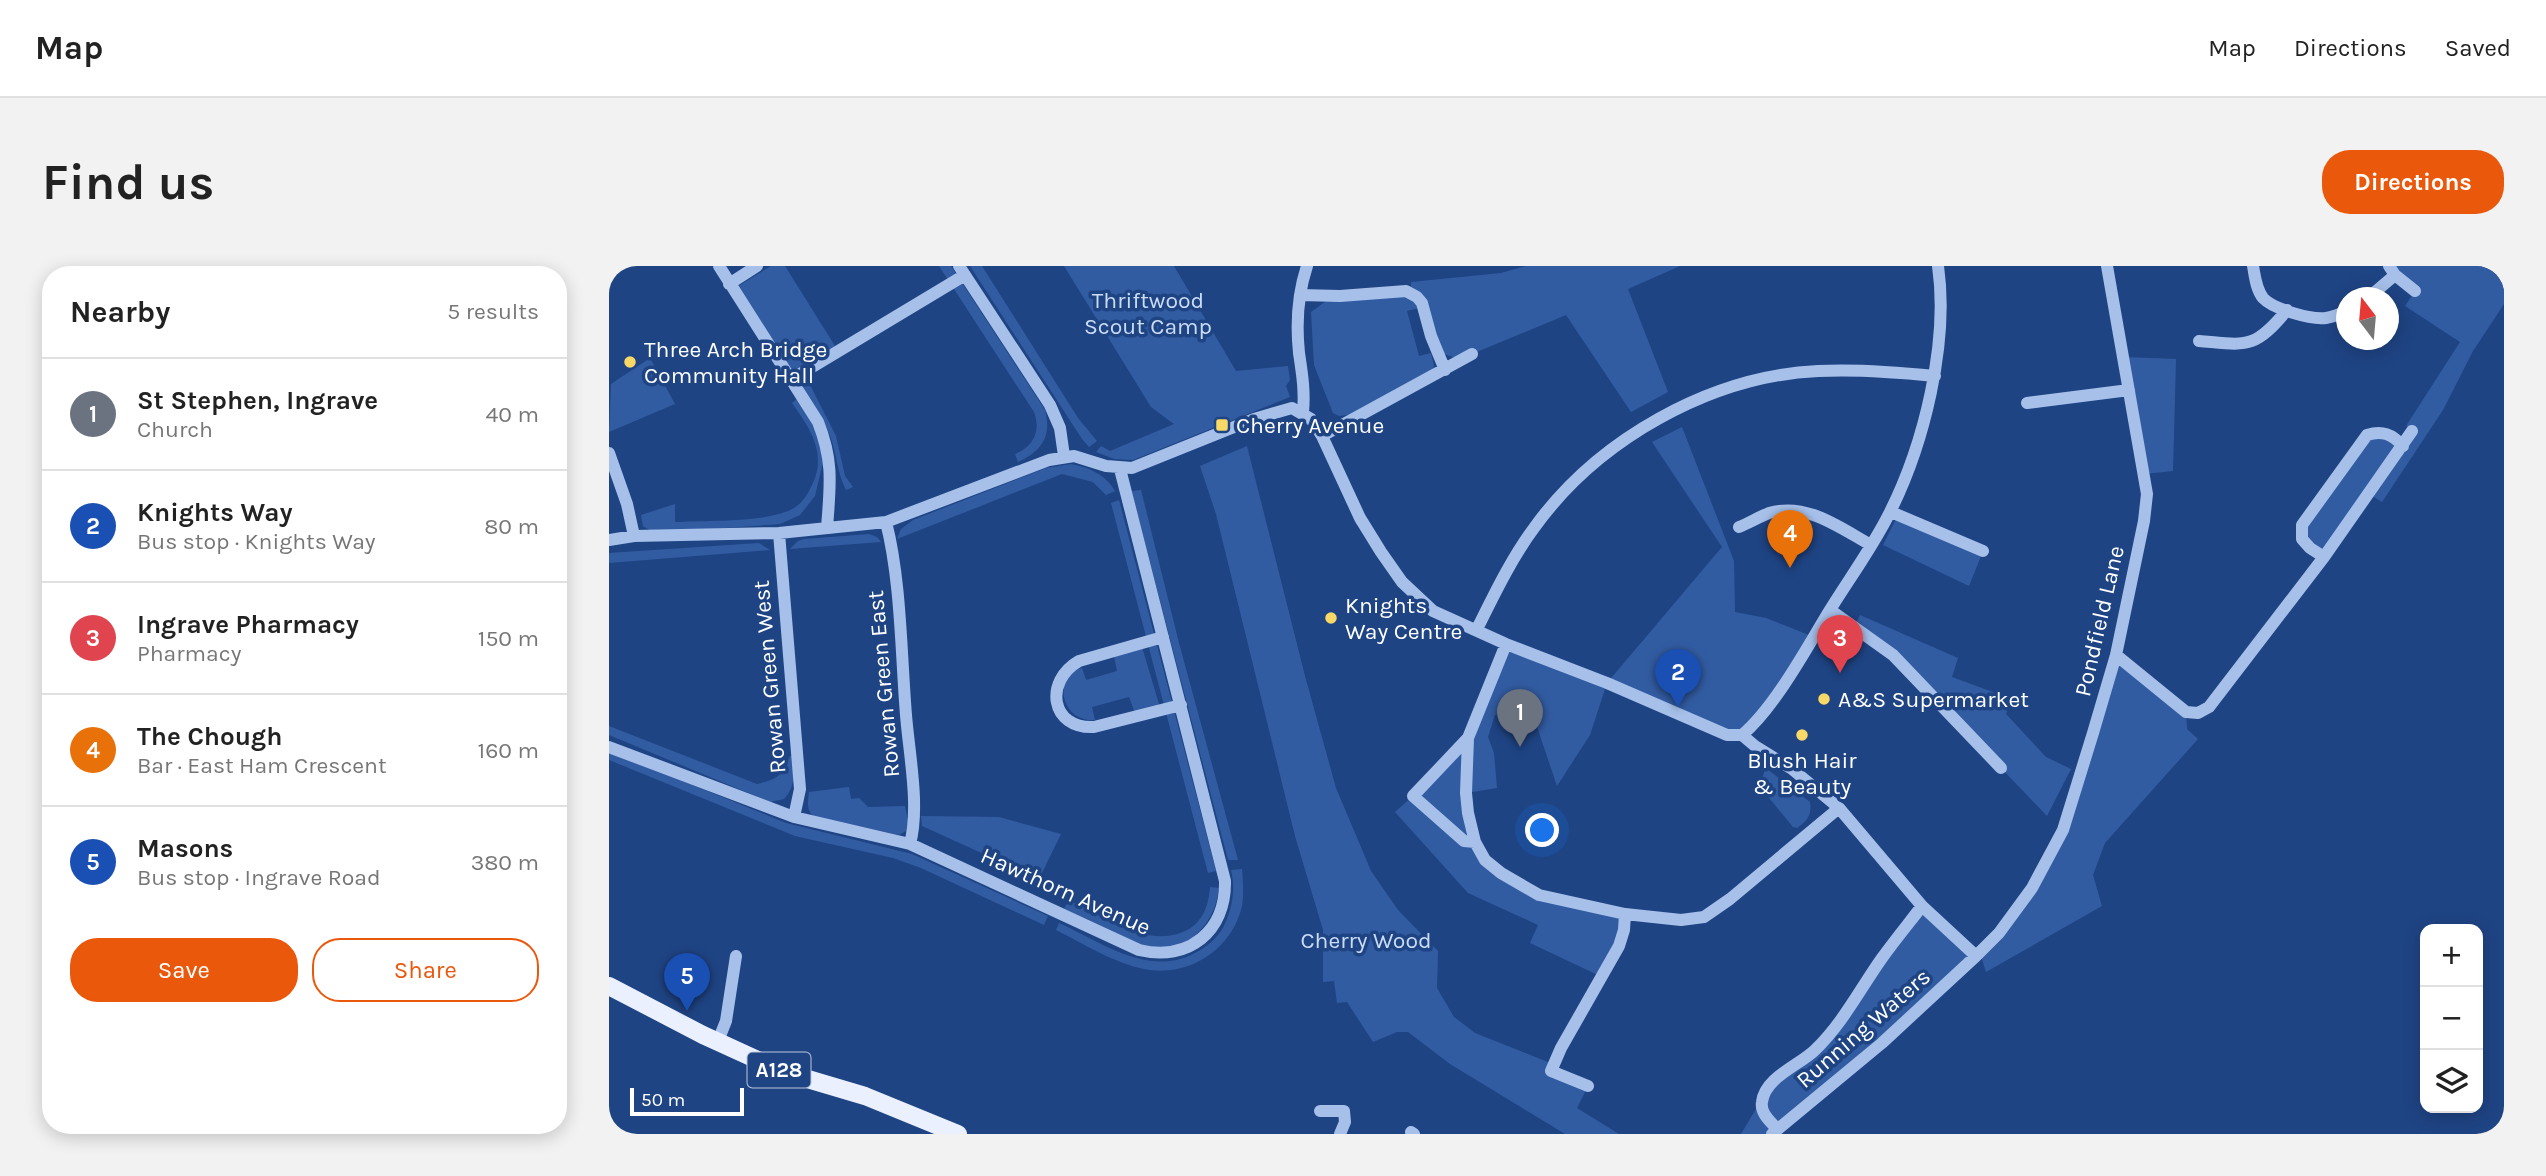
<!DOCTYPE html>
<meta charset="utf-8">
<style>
body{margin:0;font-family:Karla,sans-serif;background:#f2f2f2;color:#222}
.controls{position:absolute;right:21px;bottom:21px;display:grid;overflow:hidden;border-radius:14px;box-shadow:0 4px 18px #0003}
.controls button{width:63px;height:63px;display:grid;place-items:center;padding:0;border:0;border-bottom:2px solid #e0e0e0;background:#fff;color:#222;font:35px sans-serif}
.compass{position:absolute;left:1727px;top:21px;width:63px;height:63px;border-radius:50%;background:#fff;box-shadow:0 4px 18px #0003;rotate:344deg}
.scale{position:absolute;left:21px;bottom:18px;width:114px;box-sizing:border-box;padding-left:7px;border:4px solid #fff;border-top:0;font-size:19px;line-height:24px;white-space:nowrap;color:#fff;-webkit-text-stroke:5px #1f4484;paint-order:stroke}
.you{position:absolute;left:934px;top:565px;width:24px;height:24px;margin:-18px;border:5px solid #fff;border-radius:50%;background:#1a73e8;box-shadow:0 0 0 10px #1a73e833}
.badge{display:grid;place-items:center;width:46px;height:46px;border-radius:50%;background:#ea580c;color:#fff;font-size:23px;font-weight:700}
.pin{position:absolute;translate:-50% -58px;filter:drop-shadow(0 2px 4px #0008)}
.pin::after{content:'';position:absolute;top:37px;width:24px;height:21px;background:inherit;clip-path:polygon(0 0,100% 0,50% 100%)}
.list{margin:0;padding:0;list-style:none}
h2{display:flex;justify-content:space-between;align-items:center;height:91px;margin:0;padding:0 28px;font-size:30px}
h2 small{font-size:23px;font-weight:400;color:#767676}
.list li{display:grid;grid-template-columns:46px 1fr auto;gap:21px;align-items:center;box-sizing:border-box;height:112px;padding:0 28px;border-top:2px solid #e0e0e0}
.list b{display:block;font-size:26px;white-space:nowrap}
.list p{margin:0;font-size:23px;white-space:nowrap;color:#767676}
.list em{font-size:23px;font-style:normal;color:#767676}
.actions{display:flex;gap:14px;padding:21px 28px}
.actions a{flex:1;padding:16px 0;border:2px solid #ea580c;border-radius:28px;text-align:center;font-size:24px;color:#ea580c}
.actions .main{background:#ea580c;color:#fff}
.icon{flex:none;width:38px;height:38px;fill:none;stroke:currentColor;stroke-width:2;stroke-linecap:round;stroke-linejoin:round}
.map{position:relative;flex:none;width:1895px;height:868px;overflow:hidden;border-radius:28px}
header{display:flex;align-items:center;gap:42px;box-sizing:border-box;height:98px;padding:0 35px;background:#fff;border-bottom:2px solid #e0e0e0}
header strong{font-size:33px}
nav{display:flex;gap:38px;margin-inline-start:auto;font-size:24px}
.intro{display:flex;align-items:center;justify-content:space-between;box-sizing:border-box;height:168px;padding:0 42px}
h1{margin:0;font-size:49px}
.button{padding:18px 32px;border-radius:28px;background:#ea580c;color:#fff;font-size:24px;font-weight:700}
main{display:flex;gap:42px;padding:0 42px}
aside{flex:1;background:#fff;border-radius:28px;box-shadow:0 4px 18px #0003}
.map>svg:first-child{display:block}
.green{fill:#325ca2}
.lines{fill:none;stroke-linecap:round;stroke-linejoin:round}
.minor{stroke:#a6c0ea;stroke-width:12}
.major{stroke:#eaf0fe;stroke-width:18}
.poi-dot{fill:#f8d866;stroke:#1f4484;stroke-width:2.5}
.labels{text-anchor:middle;stroke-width:7;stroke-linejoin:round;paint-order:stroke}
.shield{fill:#1f4484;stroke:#bcc7da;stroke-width:2}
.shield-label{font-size:21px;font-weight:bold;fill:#fff}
.park-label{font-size:23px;fill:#cbdcf7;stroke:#1f4484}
.poi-label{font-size:23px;fill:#fff;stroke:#1f4484;text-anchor:start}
.street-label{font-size:23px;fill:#fff;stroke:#1f4484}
</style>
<header>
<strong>Map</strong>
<nav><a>Map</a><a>Directions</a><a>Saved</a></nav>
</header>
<div class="intro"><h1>Find us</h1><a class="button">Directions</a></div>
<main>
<aside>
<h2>Nearby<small>5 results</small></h2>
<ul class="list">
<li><span class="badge" style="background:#6b7280">1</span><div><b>St Stephen, Ingrave</b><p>Church</p></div><em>40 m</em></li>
<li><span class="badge" style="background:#1a4fb4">2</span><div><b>Knights Way</b><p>Bus stop · Knights Way</p></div><em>80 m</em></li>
<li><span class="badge" style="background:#e0444e">3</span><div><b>Ingrave Pharmacy</b><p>Pharmacy</p></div><em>150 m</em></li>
<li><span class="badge" style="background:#e8710a">4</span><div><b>The Chough</b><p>Bar · East Ham Crescent</p></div><em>160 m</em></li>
<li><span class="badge" style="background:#1a4fb4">5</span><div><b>Masons</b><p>Bus stop · Ingrave Road</p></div><em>380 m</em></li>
</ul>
<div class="actions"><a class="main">Save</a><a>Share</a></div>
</aside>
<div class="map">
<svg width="1895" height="868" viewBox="0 0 1895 868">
<rect width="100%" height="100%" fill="#1f4484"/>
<path class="green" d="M162,0H176L226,80L185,105H180L128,21Z
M330,0H342L436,144C443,170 433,185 409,196L406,188C425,180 432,165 425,146Z
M361,0H373L469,152L488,175L480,181L473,173Z
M455,0H565L627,105L679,100L681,114L677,120L681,131L524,194L505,193L487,186L492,180L501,185L565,158L542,141Z
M917,0H1071L1019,23L1059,126L1022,146L957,49L863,88L847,92L835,88L826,68L817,34L802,21V16L892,7Z
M1780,0H1895V38L1864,85L1834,144L1773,236L1760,228L1715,291L1701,282L1693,259L1766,166L1793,179L1803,165L1797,160L1851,76L1796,40L1806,25Z
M791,28L800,31L810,42L798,45L810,90L822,87L825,100L822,106L744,148L730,150L724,147L705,99L702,46L716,36Z
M1514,91L1567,93L1564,205L1535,208Z
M41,92L66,138L0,166L2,118Z
M198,113L227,170L236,210L244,221L237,224C228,207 228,188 221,170C215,153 204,138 194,122V117Z
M189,132L210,171L214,196L206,230L191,249L171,258L45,267L34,260L32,249L66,238V256C97,254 160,257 185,242C195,236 199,227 204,217C218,186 200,161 183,137Z
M1073,161L1125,295L1126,346L1157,352L1205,371L1133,469L998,417L981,469L948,520L921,440L886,449L879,471L885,487L888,522L857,527L876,594L930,629L1016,648L993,711L921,677L929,659L859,627L786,546L804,530L859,472L897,378L998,417L1113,281L1043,176Z
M638,180L696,410L727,522L762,605L789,644L829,685L828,722L845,751L866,767L944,798L979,820L968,842L1010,868H956L841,798L799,766H788L764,776L738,736L728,737L725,715L714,716V664L686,570L607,248L591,200Z
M462,198C481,202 496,208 506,225L497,229L484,216L453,208L288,273L292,263L304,254L437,202Z
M532,224L570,377L629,594H619L525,235L523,225Z
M510,234L607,605L599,607L502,237Z
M1289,249L1374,285L1360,320L1274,279Z
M260,268L268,271L272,276L181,283L189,275L195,273Z
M150,277L161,284L0,297V287Z
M1251,349L1349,392L1343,411L1403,433L1397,448L1437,491L1462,503L1438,550L1284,389L1246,359Z
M533,381L550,438L548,442L526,447L520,431L483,441L486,454C451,457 443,408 473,402L477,414L508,405L505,390Z
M1507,389L1577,446L1578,463L1589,473L1496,577L1484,609L1493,640L1377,706L1371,687L1405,650L1454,564Z
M0,460L148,518C169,513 173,510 181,490H183C185,507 187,520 175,533L161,536L0,469Z
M0,485L177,557L303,588L439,650L435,659L312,602L284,592L186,570L0,494Z
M1158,503L1201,536C1203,548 1199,555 1188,562L1184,561L1151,521L1155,506Z
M240,521L242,533L250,532L259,541L296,540L299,555L297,565L290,569L204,550C197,542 199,536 200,526Z
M312,550L390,551L452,568L430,613L313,560Z
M633,603C634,615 635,628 633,640C623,684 579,712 535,703C505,697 475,678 447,664L450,657C492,676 540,712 586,687C598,681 607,673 614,662C623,643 627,625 622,604Z
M601,621L610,622C606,660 576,690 535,680C527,678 518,672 510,668C492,660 474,651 455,643L460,634C496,651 541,685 580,663C595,654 600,637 601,621Z
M1313,640L1367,690L1163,868H1132L1159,823L1204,787Z"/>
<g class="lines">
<path class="minor" d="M110,0L209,156C225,196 221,220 218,262
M350,0L441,139L451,162L455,190
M1644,0C1646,11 1647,23 1654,32C1664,43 1702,54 1717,52C1724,51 1731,48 1738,45
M1780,0L1786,9L1806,25
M120,18L148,0
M691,29L731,30L797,25L808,31L813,37L822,70L836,104
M1759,32L1786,9
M1590,75C1638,79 1645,84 1678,44
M183,113L356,9
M1418,137L1520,124
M694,146C696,125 693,107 690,87C687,58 689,27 698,0
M713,170L863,88
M0,187L18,238L25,270
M1282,246L1374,285
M277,256C292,314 292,388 297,449C300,488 311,540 301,578
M1130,261C1140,257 1150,251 1160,247C1198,236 1231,262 1262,279
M170,267L191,523L185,551
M0,274L25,270L170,267L277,256L440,194L465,190L497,200L523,202L645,153L683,142L702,153L713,170L751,252L772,286L793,316L824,345L897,378L998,417L1118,469H1133L1146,480L1183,503L1230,542L1313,640L1367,690
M1715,291L1701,282L1693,273V259L1758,169C1773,164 1783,168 1794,180
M1221,344L1284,389L1392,502
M868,363C885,329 902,293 925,262C988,174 1101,110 1209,105C1248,103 1287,106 1326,110
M554,371L470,395C435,415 441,463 485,461L572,439
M897,378L859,472L857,527L859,547L866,576L876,594L892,607L930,629L1016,648L1072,654L1095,651L1121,633L1230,542
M1507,389L1577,446L1589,447L1600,441L1715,291L1803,165
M1133,469C1164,443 1195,387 1216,352C1237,317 1262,284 1280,248C1315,179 1340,77 1329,0
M859,472L804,530L855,575L866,576
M0,481L185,551L301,578L530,684C580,696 617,665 616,615L511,203
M109,775L117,755L127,690
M979,820L942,805L952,782L1010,680L1015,664L1016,648
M711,845H735L736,856L731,868
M1168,863C1161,855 1151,847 1153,836C1156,811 1191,799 1206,784C1234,757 1251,723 1273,692C1286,674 1300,657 1313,640
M802,866L805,868
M1163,868L1273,777L1367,690L1390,667L1423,622L1454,564L1484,467L1507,389L1535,255L1538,228L1498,0"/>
<path class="major" d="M0,720L94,769L175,806L256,830L349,868"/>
</g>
<g class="poi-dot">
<circle cx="21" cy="96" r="7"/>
<rect x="606" y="152" width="14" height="14" rx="3.5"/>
<circle cx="722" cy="352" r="7"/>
<circle cx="1215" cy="433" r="7"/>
<circle cx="1193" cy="469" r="7"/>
</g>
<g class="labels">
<rect class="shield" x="138.5" y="786.5" width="63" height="35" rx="5"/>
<g class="shield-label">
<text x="170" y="811">A128</text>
</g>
<g class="park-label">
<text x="539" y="42">Thriftwood<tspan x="539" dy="26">Scout Camp</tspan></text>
<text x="757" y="682">Cherry Wood</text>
</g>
<g class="poi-label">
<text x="35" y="91">Three Arch Bridge<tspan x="35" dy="26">Community Hall</tspan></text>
<text x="627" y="167">Cherry Avenue</text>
<text x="736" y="347">Knights<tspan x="736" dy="26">Way Centre</tspan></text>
<text x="1229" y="441">A&amp;S Supermarket</text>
<text x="1193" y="502" text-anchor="middle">Blush Hair<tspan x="1193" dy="26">&amp; Beauty</tspan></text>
</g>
<g class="street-label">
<text transform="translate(1490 355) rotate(-77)" y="8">Pondfield Lane</text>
<text transform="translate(160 411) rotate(-95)" y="8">Rowan Green West</text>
<text transform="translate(274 418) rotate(-95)" y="8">Rowan Green East</text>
<text transform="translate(457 625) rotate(24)" y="8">Hawthorn Avenue</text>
<text transform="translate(1254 762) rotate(-41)" y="8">Running Waters</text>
</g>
</g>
</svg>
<div class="controls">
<button>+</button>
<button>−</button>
<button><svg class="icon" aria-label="layers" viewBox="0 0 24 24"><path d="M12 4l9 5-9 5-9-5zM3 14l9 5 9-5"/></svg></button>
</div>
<svg class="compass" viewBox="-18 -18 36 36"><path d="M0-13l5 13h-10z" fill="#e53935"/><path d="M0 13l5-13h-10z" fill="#767676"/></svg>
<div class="scale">50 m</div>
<div class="you"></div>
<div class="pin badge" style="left:911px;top:481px;background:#6b7280">1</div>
<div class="pin badge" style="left:1069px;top:441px;background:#1a4fb4">2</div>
<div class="pin badge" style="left:1231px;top:407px;background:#e0444e">3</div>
<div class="pin badge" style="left:1181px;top:302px;background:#e8710a">4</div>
<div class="pin badge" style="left:78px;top:745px;background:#1a4fb4">5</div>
</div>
</main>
